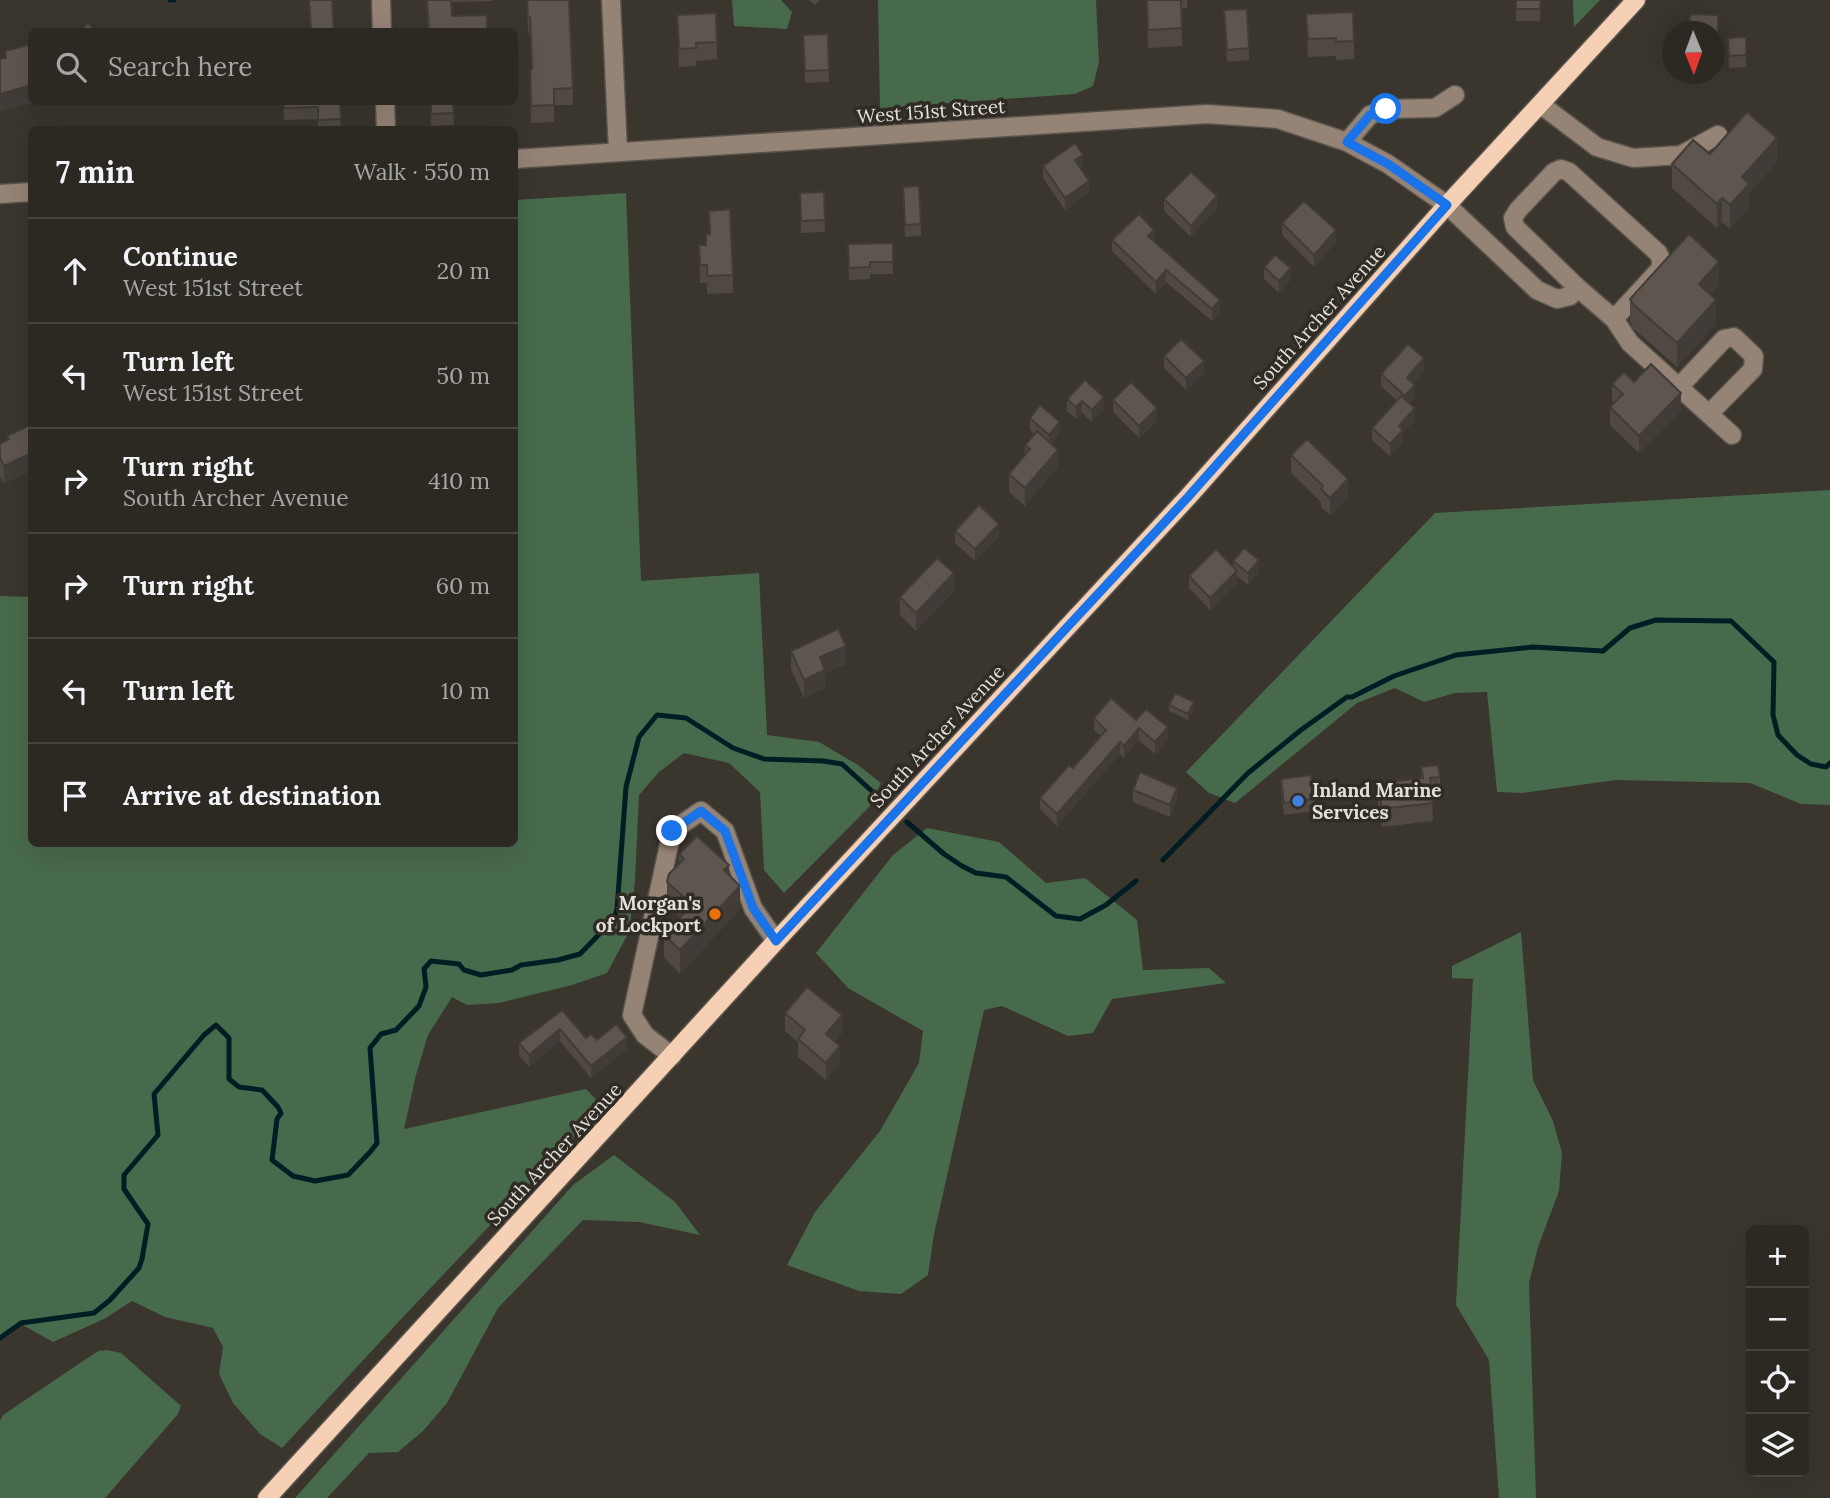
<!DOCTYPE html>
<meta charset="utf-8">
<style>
body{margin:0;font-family:Lora,serif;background:#34302a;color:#f1f3f6}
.controls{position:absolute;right:21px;bottom:21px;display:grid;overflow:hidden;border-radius:10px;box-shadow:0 7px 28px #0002}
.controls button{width:63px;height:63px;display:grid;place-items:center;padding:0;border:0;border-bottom:2px solid #484440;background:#2c2822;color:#f1f3f6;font:35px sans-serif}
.compass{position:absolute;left:1662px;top:21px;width:63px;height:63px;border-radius:50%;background:#2c2822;box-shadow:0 7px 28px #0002;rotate:179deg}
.stop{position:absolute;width:21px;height:21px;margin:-16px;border:5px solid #1a73e8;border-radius:50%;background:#fff}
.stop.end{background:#1a73e8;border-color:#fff;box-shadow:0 2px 7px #0008}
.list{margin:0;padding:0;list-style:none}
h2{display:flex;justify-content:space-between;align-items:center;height:91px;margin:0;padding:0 28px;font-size:30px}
h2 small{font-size:23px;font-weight:400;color:#a6a6a5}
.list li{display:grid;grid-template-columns:46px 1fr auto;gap:21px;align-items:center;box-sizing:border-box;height:105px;padding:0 28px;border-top:2px solid #484440}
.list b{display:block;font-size:26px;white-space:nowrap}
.list p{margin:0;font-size:23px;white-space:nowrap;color:#a6a6a5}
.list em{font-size:23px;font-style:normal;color:#a6a6a5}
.icon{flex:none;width:38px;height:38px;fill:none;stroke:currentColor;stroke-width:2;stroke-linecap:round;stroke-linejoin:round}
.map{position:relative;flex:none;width:1830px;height:1498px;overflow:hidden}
.search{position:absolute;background:#2c2822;box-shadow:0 7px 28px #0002;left:28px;top:28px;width:490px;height:77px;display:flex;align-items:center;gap:18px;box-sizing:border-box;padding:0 24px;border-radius:10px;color:#a6a6a5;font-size:26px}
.panel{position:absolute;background:#2c2822;box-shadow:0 7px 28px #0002;left:28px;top:126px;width:490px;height:721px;border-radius:10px}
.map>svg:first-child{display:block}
.green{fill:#486a4c}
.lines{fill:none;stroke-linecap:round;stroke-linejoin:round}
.stream{stroke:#001d24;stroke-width:5}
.minor-casing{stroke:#58544c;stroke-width:21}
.major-casing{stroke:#58544c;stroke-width:21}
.minor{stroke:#958376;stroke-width:18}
.major{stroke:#f6d0b4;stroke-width:18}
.wall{fill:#504943}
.shaded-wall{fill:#413c37}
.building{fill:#5d554e;stroke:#413c37;stroke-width:2}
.route{stroke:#1a73e8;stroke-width:9}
.shop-dot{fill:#3f7fe0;stroke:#302b23;stroke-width:2.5}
.food-dot{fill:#e8710a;stroke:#302b23;stroke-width:2.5}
.labels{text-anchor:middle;stroke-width:7;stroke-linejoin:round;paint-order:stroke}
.street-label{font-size:19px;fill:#e3e0db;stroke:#302b23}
.poi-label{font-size:19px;font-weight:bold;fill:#e3e0db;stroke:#302b23;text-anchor:start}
</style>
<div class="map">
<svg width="1830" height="1498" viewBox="0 0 1830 1498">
<rect width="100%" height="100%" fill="#3a352d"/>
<path class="green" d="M732,0H781L792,12L787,29L734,26Z
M878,0H1096L1099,62L1093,86L1075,94L880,108Z
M1573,0H1600L1574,27Z
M626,193L641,581L759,573L767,735L819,742L858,765L881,783L869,807L784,893L764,870L760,792L729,763L684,753L659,772L639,795L635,880L629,932L607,973L572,985L499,1003L467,1005L452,997L428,1035L416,1075L404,1129L586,1089L601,1105L572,1139L403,1317L282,1448L260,1434L233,1403L219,1374L223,1347L213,1328L165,1317L132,1301L104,1319L53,1342L21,1324L0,1338V596L31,597L32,844H514L515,200Z
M1830,490V805L1801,804L1750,783L1616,780L1522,793L1497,792L1487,692L1455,693L1424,702L1395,688L1357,703L1235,803L1209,793L1186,772L1435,513Z
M927,828L999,842L1046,883L1085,878L1137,920L1143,970L1209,968L1226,983L1112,999L1093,1033L1068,1036L1002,1006L984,1010L934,1234L928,1275L901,1294L859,1291L787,1265L815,1212L880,1131L919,1063L923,1031L848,988L816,953L893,855Z
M1521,932L1533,1080L1553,1121L1562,1153L1559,1191L1538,1247L1529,1283L1536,1498H1499L1489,1360L1456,1305L1473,979L1452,978V966Z
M614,1155L675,1202L700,1235L639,1222L583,1220L498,1308L447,1403L423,1431L398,1452L369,1453L327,1498H295L573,1185Z
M107,1350L121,1353L181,1406L178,1414L105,1498H0V1421L3,1415L98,1351Z"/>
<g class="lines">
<path class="stream" d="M170,0H174
M907,822L944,854L962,866L976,873L1006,877L1056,916L1080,919L1106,905L1136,881
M1163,860L1248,773L1301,730L1347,697H1352L1394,676L1456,655L1533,647L1603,651L1630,628L1656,620L1731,621L1774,662L1773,715L1778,735L1797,755L1811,764L1826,767L1830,763
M0,1338L21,1323L94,1313L110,1300L139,1268L142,1259L148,1224L124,1189V1175L158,1135L154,1094L204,1035L216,1025L229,1038V1079L239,1087L262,1090L278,1107L281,1113L277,1119L272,1160L293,1176L315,1181L348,1175L371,1151L377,1143L370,1048L381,1034L396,1030L419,1006L426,987L424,969L431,961L459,964L464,970L481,975L512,970L521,965L558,960L580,954L614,919L617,909L626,787L639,737L657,715L686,718L733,748L764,759L823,761L842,764L885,803"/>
<defs>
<path id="minor" d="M381,0L382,32
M611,0L618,152
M385,102L386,130
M1540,104L1597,147L1633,158L1681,155L1718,135
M1347,142L1370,115L1386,109L1435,108L1455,95
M514,159L1207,114L1278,119L1347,142L1388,164L1447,205L1537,290L1557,299L1570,296L1578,288
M1561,169L1569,172L1658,253L1661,259V268L1614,319L1578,288L1515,227L1513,218L1518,210L1554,172Z
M0,194L32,192
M1614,319L1630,343L1732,435
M1679,387L1724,339L1734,337L1754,356L1753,369L1709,414
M672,1056L645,1035L632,1015L672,831L701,811L725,831L753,908L776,941"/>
<path id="major" d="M267,1498L776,941L1188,497L1447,205L1636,0"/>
</defs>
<use href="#minor" class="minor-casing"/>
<use href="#major" class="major-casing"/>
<use href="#minor" class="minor"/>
<use href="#major" class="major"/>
</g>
<path class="wall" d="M426,0H493V1L451,2L452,16L487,32H428Z
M527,0L573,88V105H554V122L531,123L530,69H532L530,33H528Z
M809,0H820L815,5Z
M1147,0H1187V8L1181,9L1182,46L1148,48Z
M1516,0H1541L1540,21H1516Z
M1224,10L1249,48V60L1227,62Z
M1306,14L1354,41V59L1336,60V56L1308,57Z
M677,15L717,42V59L696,61V66L679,67Z
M1718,15V46H1714V32Z
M803,35L829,70V82L805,83Z
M1746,37V67L1729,68L1728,38Z
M283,102H340L341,130H318V119L284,120Z
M430,102H453L454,125L431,126Z
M1710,154L1777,162L1749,193V208L1730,229L1722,222L1717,228L1672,188V164Z
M1043,166L1083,167L1081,169L1089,193L1065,210L1043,178Z
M903,187L921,224V236L905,237Z
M824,192L825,232L801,233L800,193Z
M1164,199L1217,208L1191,237L1164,211Z
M709,211L733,275V293L707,294V283H700L699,245H706V234H709Z
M1282,223L1336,242L1314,267L1282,235Z
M1112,240L1154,242L1220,312L1212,321L1166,282L1156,294L1112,251Z
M893,243V274H870V279L849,280L848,244Z
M1264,267L1291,280L1279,293L1264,279Z
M1719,285L1710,295L1716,324L1677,367L1633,328L1630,322V299Z
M1164,356L1204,373L1186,390L1164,368Z
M1424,370L1413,383L1415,397L1410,403L1415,420L1403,433V442L1390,456L1372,440V428L1397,401L1381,386V374Z
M1085,380L1104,409L1092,422L1082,413L1076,419L1067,411V399Z
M1612,384L1681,411L1639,453L1610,425V407L1614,403L1612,401Z
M1113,400L1157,420L1139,438L1113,412Z
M1030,418L1060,434L1052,444L1058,467L1025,506L1009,492V474L1025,455V445L1034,434L1030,430Z
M32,424L4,484L0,476V444L7,440V436Z
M1291,455L1348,497L1330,515L1321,507V502L1291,473Z
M955,531L999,536L975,561L955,543Z
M1233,561L1259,572L1248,585L1237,576V583L1210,610L1189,588V576L1233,567Z
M954,591L916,631L900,615V597Z
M791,651L846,664L825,673V688L804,698L791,669Z
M1169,705L1194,708L1188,720L1169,711Z
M1094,718L1136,720L1168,739L1155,754L1139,740L1124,758L1120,754L1057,826L1040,809V798L1073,768L1101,736L1094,730Z
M1421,767L1440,777V795L1432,796L1433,821L1382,827L1378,801V783L1421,778Z
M1281,779L1314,799V811L1284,815L1281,791Z
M1133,790L1177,800L1170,817L1133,802Z
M679,854L729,875L740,909L680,974L664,958V935L680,917L667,905V882L679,864Z
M562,1010L586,1038L627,1049L591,1078L560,1041L529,1067L519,1055V1043Z
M785,1013L842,1033L835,1042L840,1064L826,1080L798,1057V1042L785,1031Z"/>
<path class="shaded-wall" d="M32,85V102H37L0,112V94Z
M1777,138V162L1749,193V208L1730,229V205L1742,177Z
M1083,155V167L1075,172V160Z
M1089,181V193L1065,210V198Z
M1217,196V208L1191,237V226Z
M1722,198V222L1717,228V204Z
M1154,230V242L1148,236Z
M1336,230V242L1314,267V255Z
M1719,262V285L1699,308V284Z
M1291,268V280L1279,293V281Z
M1166,270V282L1156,294V282Z
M1220,300V312L1212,321V309Z
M1716,300V324L1677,367V343Z
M1424,358V370L1407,389V378Z
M1204,361V373L1186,390V378Z
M1415,385V397L1405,408V396Z
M1681,393V411L1639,453V436Z
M1104,397V409L1092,422V410Z
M1082,401V413L1076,419V407Z
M1157,408V420L1139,438V426Z
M1415,408V420L1403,433V442L1390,456V444L1399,426Z
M1060,422V434L1049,447V435Z
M1058,450V467L1025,506V488Z
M32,453V471L4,484V466Z
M1348,479V497L1330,515V498Z
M999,524V536L975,561V549Z
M1259,560V572L1248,585V573Z
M1237,571V583L1210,610V598Z
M954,573V591L916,631V613Z
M846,646V664L825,673V688L804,698V680L820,657Z
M1194,702V708L1188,720V714Z
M1168,727V739L1155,754V742Z
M1139,728V740L1124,758V746Z
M1120,742V754L1057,826V814Z
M1177,788V800L1170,817V805Z
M729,865V889L724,870Z
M740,886V909L680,974V950Z
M842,1015V1033L826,1052V1034Z
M560,1029V1041L529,1067V1055Z
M627,1037V1049L591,1078V1066Z
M840,1046V1064L826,1080V1063Z"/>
<path class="building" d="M309,0H332L334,32H311Z
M427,0H451L452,16L487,15V32H429Z
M527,0H569L573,88L554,89V105L531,106L530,69H532L530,17H528Z
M1147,0H1181L1182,28L1148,30Z
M1516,0H1541L1540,9H1516Z
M1247,9L1249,48L1227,50L1224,10Z
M1353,12L1354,41L1336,42V38L1308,39L1306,14Z
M716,13L717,42L696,43V48L679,49L677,15Z
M1690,14L1718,15V34H1714V32H1690Z
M88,23L96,32H79Z
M828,34L829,70L805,71L803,35Z
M1746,37V55L1729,56L1728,38Z
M31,44L32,85L0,94V59L6,58L5,51Z
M284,102H340L341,119L318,120V107L284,108Z
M431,102H453L454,113L431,114Z
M1747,112L1777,138L1742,177L1749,184L1730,205L1722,198L1717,204L1672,164L1693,140L1710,154Z
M1075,143L1083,155L1075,160L1089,181L1065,198L1043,166Z
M1191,172L1217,196L1191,226L1164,199Z
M919,186L921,224L905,225L903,187Z
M824,192L825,220L801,221L800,193Z
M1304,201L1336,230L1314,255L1282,223Z
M730,209L733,275L707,276V265H700L699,245H706V234H710L709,211Z
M1139,214L1154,230L1148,236L1220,300L1212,309L1166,270L1156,282L1112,240Z
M1689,234L1719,262L1699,284L1716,300L1677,343L1633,304L1630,299Z
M893,243V262H870V267L849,268L848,244Z
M1275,255L1291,268L1279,281L1264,267Z
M1181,339L1204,361L1186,378L1164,356Z
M1408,344L1424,358L1407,378L1415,385L1405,396L1381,374Z
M1651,364L1681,393L1639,436L1610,407L1623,394L1612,384L1624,372L1634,382Z
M1085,380L1104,397L1092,410L1082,401L1076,407L1067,399Z
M1131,382L1157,408L1139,426L1113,400Z
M1401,396L1415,408L1399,426L1403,430L1390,444L1372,428Z
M1040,405L1060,422L1049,435L1030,418Z
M32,424V453L4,466L0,458V444L9,439L7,436Z
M1037,431L1058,450L1025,488L1009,474L1030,449L1025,445Z
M1307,439L1348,479L1330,498L1321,489L1323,486L1291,455Z
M979,505L999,524L975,549L955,531Z
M1244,548L1259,560L1248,573L1233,561Z
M1216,549L1237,571L1210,598L1189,576Z
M937,558L954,573L916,613L900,597Z
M838,629L846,646L820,657L825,670L804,680L791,651Z
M1175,693L1194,702L1188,714L1169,705Z
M1111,698L1136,720L1146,709L1168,727L1155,742L1139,728L1124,746L1120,742L1057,814L1040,798L1069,765L1073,768L1106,730L1094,718Z
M1438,765L1440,777L1430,778L1433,803L1382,809L1378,783L1423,778L1421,767Z
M1140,772L1177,788L1170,805L1133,790Z
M1311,775L1314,799L1284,803L1281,779Z
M697,836L729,865L724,870L740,886L680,950L664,935L687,910L681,904L686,899L667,882L669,874L684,859L679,854Z
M807,987L842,1015L826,1034L840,1046L826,1063L798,1039L805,1030L785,1013Z
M562,1010L586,1038L591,1034L597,1040L616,1024L627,1037L591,1066L560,1029L529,1055L519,1043Z"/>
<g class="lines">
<path class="route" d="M672,831L701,811L725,831L753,908L776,941L1188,497L1447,205L1388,164L1347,142L1370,115L1386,109"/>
</g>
<circle class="shop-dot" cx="1298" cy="801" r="7"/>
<circle class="food-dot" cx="715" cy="914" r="7"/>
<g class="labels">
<g class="street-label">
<text transform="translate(931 111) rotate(-4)" y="7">West 151st Street</text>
<text transform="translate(1319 317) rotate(-48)" y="7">South Archer Avenue</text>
<text transform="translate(937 736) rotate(-47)" y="7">South Archer Avenue</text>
<text transform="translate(554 1154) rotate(-47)" y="7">South Archer Avenue</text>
</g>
<g class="poi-label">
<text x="1312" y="797">Inland Marine<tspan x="1312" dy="22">Services</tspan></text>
<text x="701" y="910" text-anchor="end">Morgan's<tspan x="701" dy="22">of Lockport</tspan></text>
</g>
</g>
</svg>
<div class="controls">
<button>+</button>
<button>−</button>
<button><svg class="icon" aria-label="locate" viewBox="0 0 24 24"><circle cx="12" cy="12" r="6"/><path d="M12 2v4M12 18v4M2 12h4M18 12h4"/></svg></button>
<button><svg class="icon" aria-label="layers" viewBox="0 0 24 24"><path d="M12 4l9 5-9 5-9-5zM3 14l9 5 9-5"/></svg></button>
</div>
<svg class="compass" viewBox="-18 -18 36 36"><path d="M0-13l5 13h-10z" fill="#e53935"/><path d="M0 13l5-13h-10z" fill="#a6a6a5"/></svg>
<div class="stop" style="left:1386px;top:109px"></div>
<div class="stop end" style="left:672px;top:831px"></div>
<div class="search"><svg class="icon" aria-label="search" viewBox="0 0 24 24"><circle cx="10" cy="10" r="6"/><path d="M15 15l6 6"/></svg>Search here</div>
<section class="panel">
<h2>7 min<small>Walk · 550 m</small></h2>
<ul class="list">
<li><svg class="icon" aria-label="ahead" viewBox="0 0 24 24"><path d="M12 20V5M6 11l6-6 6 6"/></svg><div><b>Continue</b><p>West 151st Street</p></div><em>20 m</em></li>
<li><svg class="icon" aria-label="left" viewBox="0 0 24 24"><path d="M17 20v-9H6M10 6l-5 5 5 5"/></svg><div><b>Turn left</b><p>West 151st Street</p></div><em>50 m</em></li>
<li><svg class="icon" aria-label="right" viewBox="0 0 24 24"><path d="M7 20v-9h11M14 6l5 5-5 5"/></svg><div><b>Turn right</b><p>South Archer Avenue</p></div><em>410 m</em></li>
<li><svg class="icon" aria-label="right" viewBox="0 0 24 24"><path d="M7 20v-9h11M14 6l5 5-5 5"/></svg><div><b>Turn right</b></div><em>60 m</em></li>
<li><svg class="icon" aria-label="left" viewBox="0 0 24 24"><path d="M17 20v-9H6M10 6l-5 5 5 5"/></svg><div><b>Turn left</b></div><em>10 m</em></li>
<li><svg class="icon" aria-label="arrive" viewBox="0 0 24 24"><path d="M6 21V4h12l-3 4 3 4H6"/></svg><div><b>Arrive at destination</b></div></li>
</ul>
</section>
</div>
